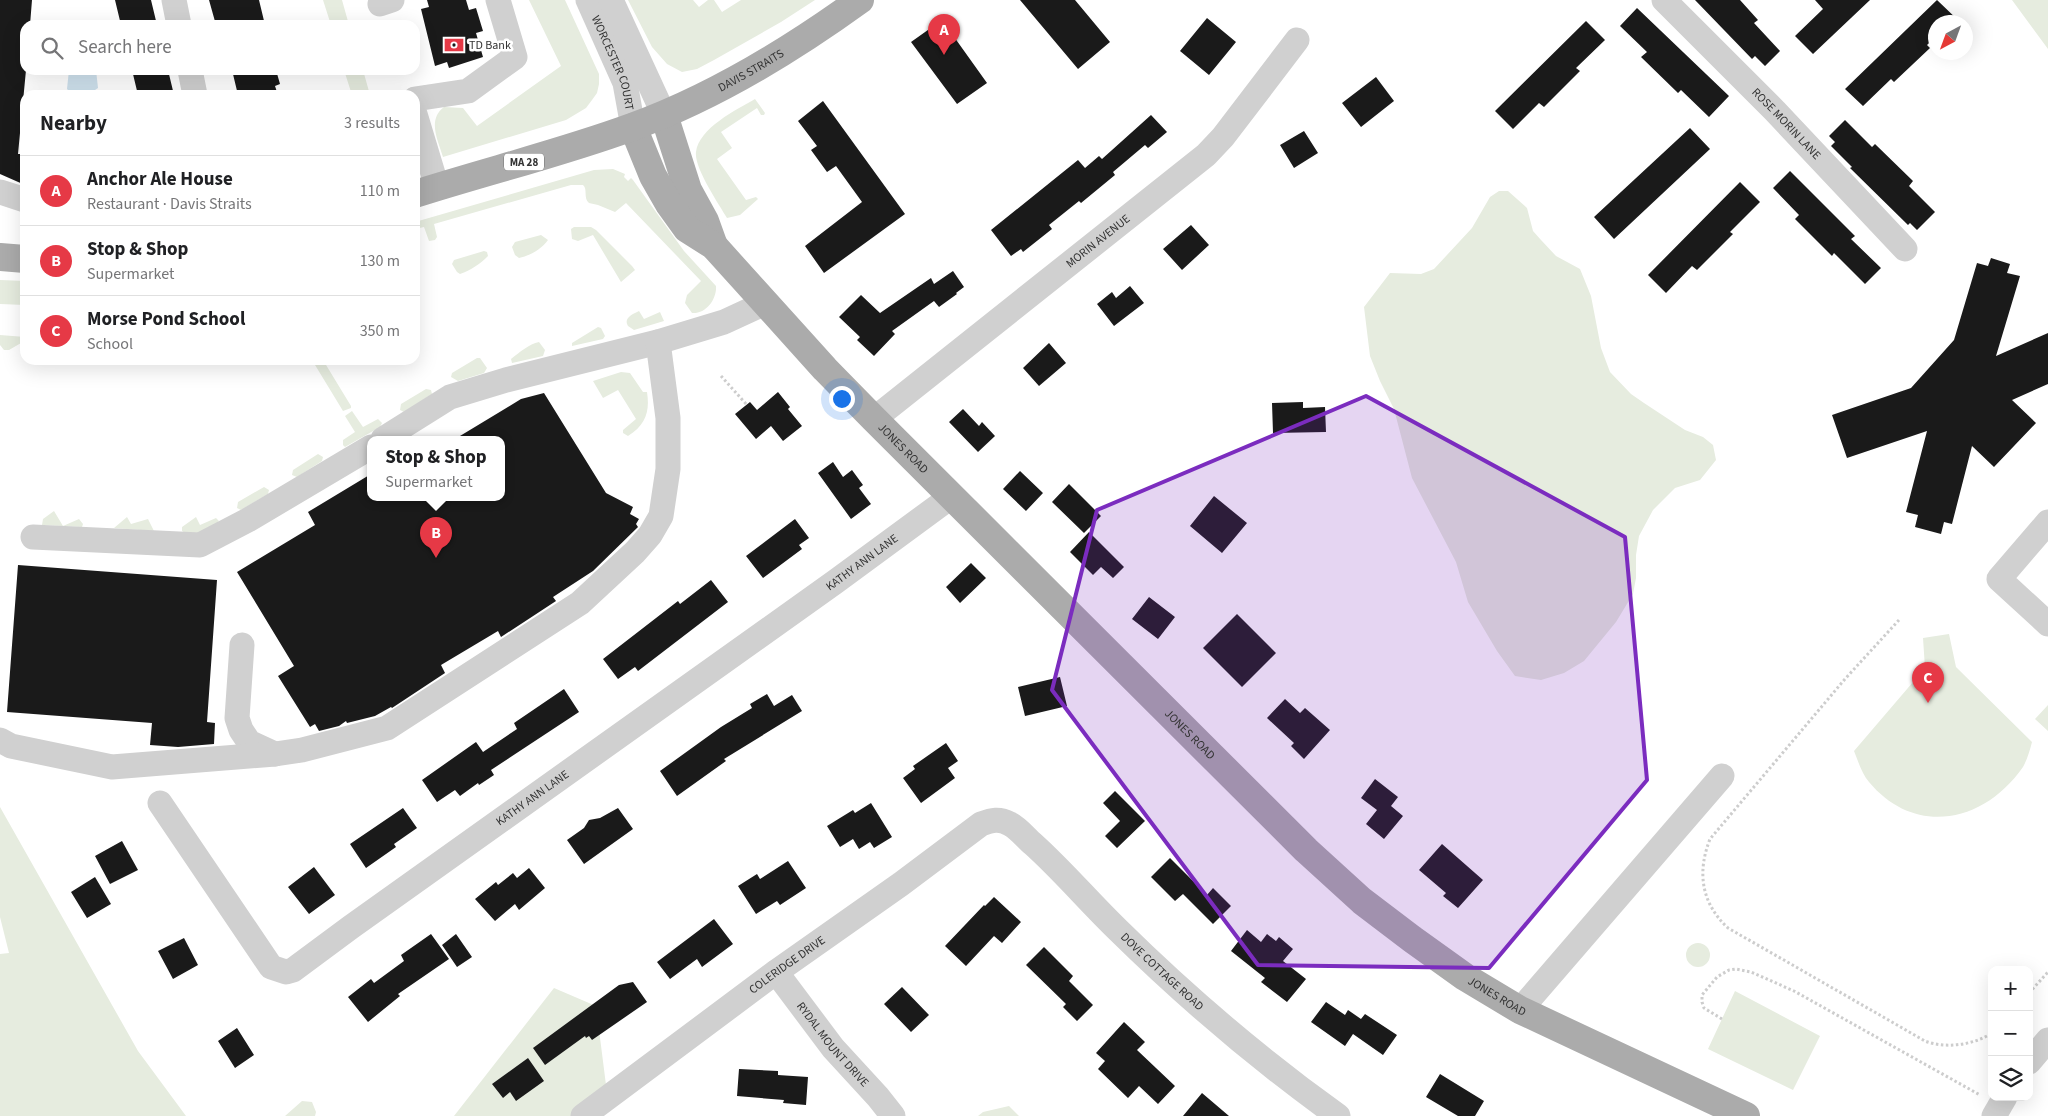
<!DOCTYPE html>
<meta charset="utf-8">
<style>
body{margin:0;font-family:"Source Sans 3",sans-serif;background:#f6f6f6;color:#202124}
.controls{position:absolute;right:15px;bottom:15px;display:grid;overflow:hidden;border-radius:10px;box-shadow:0 5px 20px #0002}
.controls button{width:45px;height:45px;display:grid;place-items:center;padding:0;border:0;border-bottom:1px solid #e0e0e0;background:#fff;color:#202124;font:25px sans-serif}
.compass{position:absolute;left:1928px;top:15px;width:45px;height:45px;border-radius:50%;background:#fff;box-shadow:0 5px 20px #0002;rotate:221deg}
.you{position:absolute;left:841px;top:398px;width:18px;height:18px;margin:-12px;border:4px solid #fff;border-radius:50%;background:#1a73e8;box-shadow:0 0 0 8px #1a73e833}
.badge{display:grid;place-items:center;width:32px;height:32px;border-radius:50%;background:#e63946;color:#fff;font-size:16px;font-weight:700}
.pin{position:absolute;translate:-50% -41px;filter:drop-shadow(0 1px 2px #0008)}
.pin::after{content:'';position:absolute;top:26px;width:18px;height:15px;background:inherit;clip-path:polygon(0 0,100% 0,50% 100%)}
.popup{position:absolute;left:367px;top:436px;width:138px;height:65px;box-sizing:border-box;display:grid;place-content:center;border-radius:10px;background:#fff;filter:drop-shadow(0 1px 4px #0005);font-size:16px;white-space:nowrap;color:#757577}
.popup b{font-size:19px;color:#202124}
.popup::after{content:'';position:absolute;left:50%;top:100%;margin-left:-10px;border:10px solid transparent;border-top-color:#fff}
.list{margin:0;padding:0;list-style:none}
h2{display:flex;justify-content:space-between;align-items:center;height:65px;margin:0;padding:0 20px;font-size:21px}
h2 small{font-size:16px;font-weight:400;color:#757577}
.list li{display:grid;grid-template-columns:32px 1fr auto;gap:15px;align-items:center;box-sizing:border-box;height:70px;padding:0 20px;border-top:1px solid #e0e0e0}
.list b{display:block;font-size:19px;white-space:nowrap}
.list p{margin:0;font-size:16px;white-space:nowrap;color:#757577}
.list em{font-size:16px;font-style:normal;color:#757577}
.icon{flex:none;width:28px;height:28px;fill:none;stroke:currentColor;stroke-width:2;stroke-linecap:round;stroke-linejoin:round}
.map{position:relative;flex:none;width:2048px;height:1116px;overflow:hidden}
.search{position:absolute;background:#fff;box-shadow:0 5px 20px #0002;left:20px;top:20px;width:400px;height:55px;display:flex;align-items:center;gap:12px;box-sizing:border-box;padding:0 18px;border-radius:15px;color:#757577;font-size:19px}
.panel{position:absolute;background:#fff;box-shadow:0 5px 20px #0002;left:20px;top:90px;width:400px;height:275px;border-radius:15px}
.map>svg:first-child{display:block}
.green{fill:#e6ecdf}
.water{fill:#cfe2ee}
.building{fill:#1a1a1a}
.lines{fill:none;stroke-linecap:round;stroke-linejoin:round}
.path{stroke:#cdcdcd;stroke-width:3;stroke-dasharray:2.5 2.5;stroke-linecap:butt}
.minor{stroke:#d0d0d0;stroke-width:25}
.major{stroke:#ababab;stroke-width:28}
.marked{fill:#7b2cbf;fill-opacity:0.2;stroke:#7b2cbf;stroke-width:4;stroke-linejoin:round}
.labels{text-anchor:middle;stroke-width:5;stroke-linejoin:round;paint-order:stroke}
.shield{fill:#fff;stroke:#707070;stroke-width:1}
.shield-label{font-size:11px;font-weight:bold;fill:#333}
.poi-label{font-size:12px;fill:#333;stroke:#fff;text-anchor:start}
.street-label{font-size:12px;fill:#333;stroke:#fff}
</style>
<div class="map">
<svg width="2048" height="1116" viewBox="0 0 2048 1116">
<rect width="100%" height="100%" fill="#fff"/>
<path class="green" d="M323,0H342L349,25H331Z
M529,0H565L599,74V84L597,93L592,100L586,108L566,120L443,157C438,140 427,120 444,107L463,108L477,126L561,66Z
M628,0H693L699,7L708,0H714L722,12L741,0H815L781,22L714,60L697,69L682,72L667,64L652,47Z
M2012,0H2048V49Z
M344,70H363L370,95H352Z
M755,99L765,113L764,115H761L757,108L721,132L732,148L717,159L746,200L756,197L758,199L740,215L727,218C719,204 694,168 696,152C699,128 736,110 755,99Z
M613,169L625,174L624,177L628,181L631,178L633,180L684,251L716,286C717,299 706,314 692,313L685,303L687,295L701,281L626,203L615,212L598,205L589,203C583,198 588,189 583,185H571L434,224L437,237L435,240L429,241L424,227L415,229V222L594,170Z
M1499,191H1508L1527,208L1533,231L1541,240L1556,256L1580,269L1591,296L1601,348L1610,372L1631,394L1644,403L1685,430L1703,437L1713,445L1716,460L1700,480L1675,488L1653,510L1639,536L1636,555V578L1633,594L1616,622L1584,661L1564,673L1541,680L1515,676L1497,651L1468,602L1456,562L1412,478L1394,409L1380,381L1370,356L1364,307L1390,273L1421,274L1434,269L1472,228L1490,197Z
M574,227H591L596,230L632,266L635,270L621,282L593,235L578,241L572,239L571,229Z
M541,235L548,240C542,249 529,256 519,258L515,255L512,247L515,242Z
M484,251L487,252L488,256C480,264 471,270 460,274L457,272L452,264L454,260Z
M0,280L25,281V305L0,304Z
M639,311L644,319L660,312L664,321L634,330L628,326C623,318 633,314 639,311Z
M598,327L601,328L605,336L603,339L572,346V343Z
M0,335L25,337V350L21,343L9,350H4L0,345Z
M539,342L545,350L543,356L512,363L511,359C520,352 529,344 539,342Z
M477,358H480L487,368L484,373L458,381L451,377L452,373Z
M312,360H323L351,406V408L343,411Z
M621,372L630,373L643,392H647C650,411 646,425 628,436L623,433V430L636,419L618,390L603,398L593,381Z
M426,389L431,390L432,394L404,412L400,410L401,404Z
M352,411L363,427L378,419L382,423L380,427L345,447L343,445V440L355,432L345,416Z
M318,454L323,457L322,461L297,477L292,475L293,470Z
M264,487L269,490L268,494L241,510L237,508L238,502Z
M54,511L63,526L79,519L83,524L82,527L42,525L43,519Z
M127,517L131,524L148,519L154,531L114,528Z
M196,517L200,525L216,518L219,521L208,531L188,535L182,531V527Z
M1949,634L1956,667L2032,742C2030,750 2027,760 2023,767C1984,823 1915,837 1869,782C1862,774 1858,761 1854,751L1925,668L1923,638Z
M2048,705V731L2035,719Z
M0,807L138,1051L186,1116H0V954L9,953L0,917Z
M1686 955a12 12 0 1 1 24 0a12 12 0 1 1-24 0Z
M554,988L596,1006L607,1093L590,1116H454Z
M1735,991L1820,1036L1793,1090L1708,1049Z
M302,1101L312,1102L316,1112L315,1116H285Z
M1009,1106L1019,1116H978L983,1112Z"/>
<path class="water" d="M69,70H96L98,88L95,90L70,92L67,89Z"/>
<path class="building" d="M0,0H32L30,25H25L26,70L18,154H25V185L0,174Z
M115,0H151L157,25H121Z
M209,0H259L265,25H216Z
M427,0H466L469,10L476,8L483,31L476,33L483,57L449,68L447,62L435,66L421,9L429,7Z
M1020,0H1075L1110,42L1078,69Z
M1695,0H1740L1758,20L1754,23L1780,51L1765,66L1755,56L1752,59Z
M1815,0H1870L1813,54L1795,36L1823,9Z
M1937,0L1960,22H1936V36L1927,45L1930,48L1894,82L1891,79L1863,106L1845,89Z
M1637,8L1729,96L1709,117L1681,90L1678,93L1641,57L1647,52L1620,26Z
M1207,18L1236,42L1209,75L1180,51Z
M942,20L987,83L957,104L911,42Z
M1586,21L1605,40L1576,68L1580,71L1544,107L1539,103L1513,129L1495,111Z
M132,70H168L174,95H138Z
M232,70H276L280,84L275,86L278,95H238Z
M1376,77L1394,101L1361,127L1342,103Z
M823,101L905,214L824,273L805,246L862,202L836,166L827,172L811,150L817,146L798,121Z
M1151,115L1167,132L1148,148L1145,145L1113,172L1115,175L1081,203L1079,201L1049,225L1052,229L1023,252L1021,249L1011,256L991,230L1078,160L1085,168L1099,156L1102,159Z
M1845,120L1872,147L1875,144L1913,181L1909,186L1935,212L1917,230L1910,223L1908,225L1850,168L1852,167L1831,146L1835,142L1829,136Z
M1690,128L1710,149L1614,239L1594,217Z
M1304,131L1318,153L1294,168L1280,145Z
M1790,171L1855,236L1851,239L1881,268L1865,284L1834,253L1832,256L1795,219L1799,215L1773,188Z
M1740,182L1760,202L1730,232L1733,234L1697,270L1692,266L1666,293L1648,275Z
M1191,225L1209,245L1182,270L1163,249Z
M1991,258L2010,264L2007,273L2020,276L1996,356L2048,333V384L2012,400L2036,423L1994,467L1972,446L1952,524L1944,522L1941,534L1915,527L1918,515L1906,512L1927,431L1847,458L1832,415L1911,388L1954,340L1977,263L1988,266Z
M953,271L964,287L956,293L957,294L939,307L934,301L892,331L895,334L874,356L857,340L860,337L839,317L861,295L880,313L931,278L934,284Z
M1130,286L1144,303L1114,326L1097,304L1112,292L1116,298Z
M1049,343L1066,363L1039,386L1023,368Z
M778,392L790,407L788,409L802,426L783,441L771,426L756,439L735,414L750,402L757,410Z
M544,393L606,493L633,507L630,514L639,519L636,524L638,527L593,571L553,597L556,601L501,637L498,631L441,665L445,673L392,708L391,707L375,716L347,723L346,721L339,726L319,731L315,724L310,727L278,676L294,666L237,572L315,525L308,512L371,474V497H501V439H455L521,399Z
M1303,402V408L1325,407L1326,432L1273,433L1272,403Z
M963,409L979,426L982,422L995,436L978,452L949,422Z
M833,462L843,477L852,470L863,485L859,488L871,504L851,519L818,473Z
M1020,471L1043,493L1026,511L1003,489Z
M1069,484L1101,516L1084,533L1052,502Z
M1214,496L1247,523L1222,553L1190,526Z
M795,519L809,538L799,545L802,549L763,578L746,556Z
M1089,532L1124,567L1113,578L1101,567L1093,575L1070,552Z
M971,563L986,578L960,603L946,587Z
M18,565L217,580L207,722L215,723L214,744L178,747L150,745L152,723L7,712Z
M711,580L728,602L638,671L635,667L618,679L603,659L678,601L680,604Z
M1149,597L1175,617L1158,639L1132,619Z
M1237,614L1276,653L1242,687L1203,648Z
M1060,677L1067,706L1025,716L1018,687Z
M564,689L579,712L491,770L494,775L479,785L478,783L460,796L455,790L437,802L422,780L476,742L483,752L517,729L514,723Z
M767,694L774,706L792,695L802,711L724,759L726,761L677,796L660,771L721,727L752,708L750,704Z
M1285,699L1300,713L1305,708L1330,730L1304,759L1291,746L1294,743L1267,718Z
M946,743L958,761L948,768L955,778L921,803L903,778L915,769L913,766Z
M1375,779L1398,797L1391,806L1403,816L1384,839L1366,824L1377,810L1361,798Z
M1115,791L1145,821L1117,848L1105,836L1120,821L1103,803Z
M871,803L892,837L874,848L870,842L859,849L853,839L840,847L827,826L853,810L855,813Z
M403,808L417,828L394,844L396,847L366,868L350,844Z
M618,808L633,829L584,864L567,840L584,828L589,820L600,818Z
M122,841L138,870L110,884L95,856Z
M1442,844L1483,880L1458,908L1443,896L1446,893L1419,870Z
M1170,858L1207,895L1213,888L1231,906L1213,924L1183,894L1175,901L1151,877Z
M788,861L806,888L780,905L777,901L756,914L738,886L757,874L760,879Z
M314,867L335,895L309,914L288,887Z
M529,868L545,888L519,910L515,904L495,921L475,899L496,882L498,885L513,873L517,878Z
M95,877L111,904L87,918L71,892Z
M994,897L1021,922L1002,943L994,936L966,966L945,946L984,905L985,906Z
M714,919L733,944L702,967L697,959L670,979L657,962Z
M1247,930L1261,942L1267,934L1276,941L1279,937L1293,949L1283,961L1306,979L1287,1002L1261,982L1265,978L1231,951Z
M431,934L449,959L398,994L400,996L368,1022L348,997L371,979L374,983L404,961L401,955Z
M456,934L472,957L457,967L442,945Z
M184,938L198,965L173,979L158,951Z
M1044,947L1073,976L1069,981L1093,1005L1077,1021L1063,1007L1066,1004L1026,965Z
M633,982L647,1002L592,1040L589,1036L586,1038L585,1036L545,1065L533,1048L619,985Z
M902,987L929,1015L911,1032L884,1004Z
M1326,1002L1345,1015L1348,1010L1361,1019L1365,1014L1397,1035L1383,1055L1353,1034L1345,1046L1311,1022Z
M1124,1022L1145,1042L1137,1050L1175,1086L1158,1104L1139,1086L1128,1098L1098,1069L1105,1061L1096,1053Z
M237,1028L254,1055L235,1068L218,1041Z
M528,1058L544,1081L516,1101L510,1092L503,1098L492,1084Z
M739,1069L778,1071V1075L808,1077L806,1105L783,1103L784,1100L737,1096Z
M1440,1074L1484,1101L1475,1116H1458L1426,1097Z
M1202,1093L1229,1116H1183Z"/>
<g class="lines">
<path class="path" d="M721,376L747,405
M1899,620L1845,679L1710,839C1697,872 1701,903 1728,928L1925,1041C1945,1049 1974,1045 1992,1033
M2029,993L2048,972
M1722,1019L1704,1008L1702,1002V995L1717,977L1729,970L1736,969L1751,972L1794,991L1980,1095"/>
<g class="minor">
<path d="M174,0L179,25"/>
<path id="s1" d="M588,0L625,83L633,127"/>
<path d="M611,0L664,115"/>
<path id="s2" d="M1664,0L1775,111L1905,249"/>
<path d="M380,4L392,0"/>
<path d="M190,70L195,95"/>
<path d="M415,99L468,91L515,57L498,0"/>
<path d="M415,114L437,187"/>
<path d="M0,192L25,200"/>
<path id="s3" d="M874,419L1206,155L1223,137L1297,40"/>
<path d="M383,439L450,397L506,380L658,342"/>
<path d="M2048,522L1999,579L2048,624"/>
<path d="M33,537L200,545L248,520L371,447"/>
<path d="M242,645L237,718L241,730L249,742L275,754"/>
<path d="M0,740L11,746L112,767L275,754L302,750L387,728L580,603L635,552L650,535L661,516L668,469V418L658,342L724,322L765,303"/>
<path id="s4" d="M160,803L271,967L286,972L293,970L351,927L835,582L952,496"/>
<path id="s5" d="M776,972L833,1048L878,1097L893,1116"/>
<path d="M1520,1010L1722,776"/>
<path d="M2029,1062L2048,1040"/>
<path id="s6" d="M583,1116L776,972L901,884L981,824C992,820 999,818 1010,824C1018,828 1026,838 1033,844C1063,871 1089,902 1118,930C1187,998 1260,1060 1338,1116"/>
<path d="M1994,1116L2005,1097"/>
</g>
<g class="major">
<path d="M664,115L688,190L705,221L714,246"/>
<path id="s7" d="M633,127L653,176L669,204L687,229L714,246L825,369L874,419L1306,850L1362,901L1412,939L1465,977L1520,1010L1746,1116"/>
<path id="s8" d="M415,194C487,171 561,153 632,127C712,98 791,50 860,0"/>
<path d="M0,257L25,259"/>
</g>
</g>
<path class="marked" d="M1366,396L1625,537L1647,780L1489,968L1258,965L1052,690L1097,510Z"/>
<defs>
<symbol id="bank-bare" viewBox="-9 -9 18 18"><path d="M-6-4H6V4H-6ZM0-2.3a2.3 2.3 0 1 0 0 4.6a2.3 2.3 0 1 0 0-4.6Z" fill="#e63946" stroke="#fff" stroke-width="2.5" paint-order="stroke"/></symbol>
</defs>
<g fill-rule="evenodd">
<use href="#bank-bare" x="440" y="31" width="28" height="28"/>
</g>
<g class="labels">
<rect class="shield" x="504" y="153.5" width="40" height="17" rx="4"/>
<g class="shield-label">
<text x="524" y="166">MA 28</text>
</g>
<g class="poi-label">
<text x="469" y="49">TD Bank</text>
</g>
<g class="street-label">
<text dy="4" stroke="none"><textPath href="#s1" startOffset="68">WORCESTER COURT</textPath></text>
<text dy="4" stroke="none"><textPath href="#s8" startOffset="359">DAVIS STRAITS</textPath></text>
<text dy="4" stroke="none"><textPath href="#s2" startOffset="174">ROSE MORIN LANE</textPath></text>
<text dy="4" stroke="none"><textPath href="#s3" startOffset="286">MORIN AVENUE</textPath></text>
<text dy="4" stroke="none"><textPath href="#s7" startOffset="425">JONES ROAD</textPath></text>
<text dy="4" stroke="none"><textPath href="#s4" startOffset="921">KATHY ANN LANE</textPath></text>
<text dy="4" stroke="none"><textPath href="#s7" startOffset="830">JONES ROAD</textPath></text>
<text dy="4" stroke="none"><textPath href="#s4" startOffset="516">KATHY ANN LANE</textPath></text>
<text dy="4" stroke="none"><textPath href="#s6" startOffset="254">COLERIDGE DRIVE</textPath></text>
<text dy="4" stroke="none"><textPath href="#s6" startOffset="736">DOVE COTTAGE ROAD</textPath></text>
<text dy="4" stroke="none"><textPath href="#s7" startOffset="1235">JONES ROAD</textPath></text>
<text dy="4" stroke="none"><textPath href="#s5" startOffset="92">RYDAL MOUNT DRIVE</textPath></text>
</g>
</g>
</svg>
<div class="controls">
<button>+</button>
<button>−</button>
<button><svg class="icon" aria-label="layers" viewBox="0 0 24 24"><path d="M12 4l9 5-9 5-9-5zM3 14l9 5 9-5"/></svg></button>
</div>
<svg class="compass" viewBox="-18 -18 36 36"><path d="M0-13l5 13h-10z" fill="#e53935"/><path d="M0 13l5-13h-10z" fill="#757577"/></svg>
<div class="you"></div>
<div class="pin badge" style="left:944px;top:55px">A</div>
<div class="pin badge" style="left:436px;top:558px">B</div>
<div class="popup"><b>Stop &amp; Shop</b>Supermarket</div>
<div class="pin badge" style="left:1928px;top:703px">C</div>
<div class="search"><svg class="icon" aria-label="search" viewBox="0 0 24 24"><circle cx="10" cy="10" r="6"/><path d="M15 15l6 6"/></svg>Search here</div>
<section class="panel">
<h2>Nearby<small>3 results</small></h2>
<ul class="list">
<li><span class="badge">A</span><div><b>Anchor Ale House</b><p>Restaurant · Davis Straits</p></div><em>110 m</em></li>
<li><span class="badge">B</span><div><b>Stop &amp; Shop</b><p>Supermarket</p></div><em>130 m</em></li>
<li><span class="badge">C</span><div><b>Morse Pond School</b><p>School</p></div><em>350 m</em></li>
</ul>
</section>
</div>
